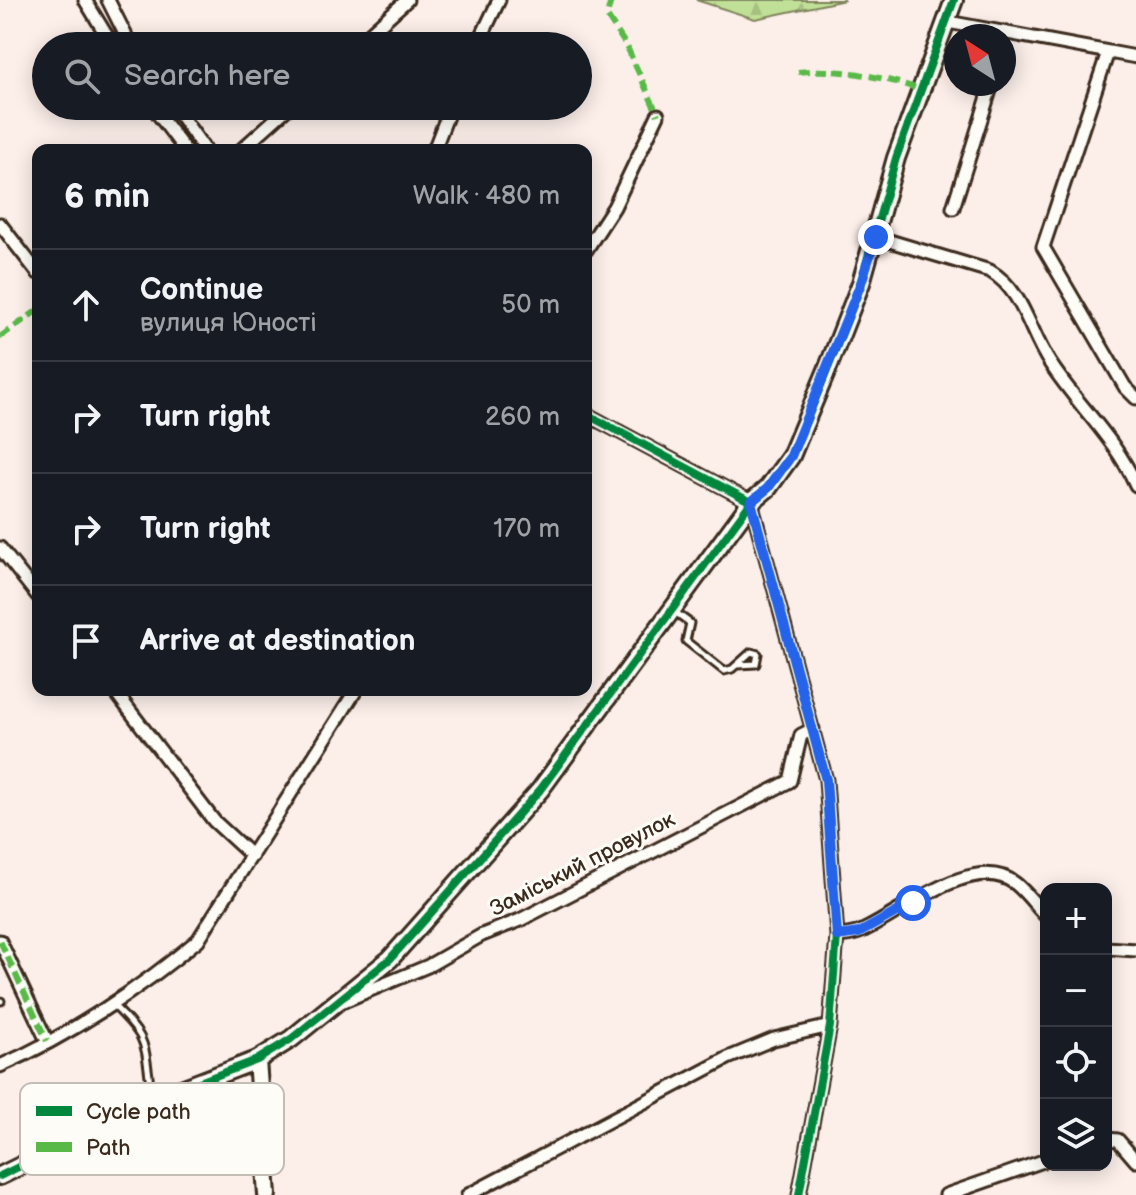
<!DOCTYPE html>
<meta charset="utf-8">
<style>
body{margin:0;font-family:"Balsamiq Sans",sans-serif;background:#20242c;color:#f1f3f6}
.controls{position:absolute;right:24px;bottom:24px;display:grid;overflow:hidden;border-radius:16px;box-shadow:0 4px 20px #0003}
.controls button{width:72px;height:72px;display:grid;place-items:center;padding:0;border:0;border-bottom:2px solid #363941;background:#171b24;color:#f1f3f6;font:40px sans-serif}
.compass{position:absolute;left:944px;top:24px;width:72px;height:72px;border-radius:50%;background:#171b24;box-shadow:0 4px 20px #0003;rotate:324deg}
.stop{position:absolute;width:24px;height:24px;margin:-18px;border:6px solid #2563eb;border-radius:50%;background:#fff}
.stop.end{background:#2563eb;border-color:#fff;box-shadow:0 2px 8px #0008}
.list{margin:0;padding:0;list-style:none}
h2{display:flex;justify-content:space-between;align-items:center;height:104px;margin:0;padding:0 32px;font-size:34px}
h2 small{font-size:26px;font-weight:400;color:#9ea1a6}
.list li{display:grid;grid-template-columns:52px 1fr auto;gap:24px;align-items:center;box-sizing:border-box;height:112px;padding:0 32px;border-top:2px solid #363941}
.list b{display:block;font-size:30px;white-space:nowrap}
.list p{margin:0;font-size:26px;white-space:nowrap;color:#9ea1a6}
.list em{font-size:26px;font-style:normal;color:#9ea1a6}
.icon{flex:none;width:44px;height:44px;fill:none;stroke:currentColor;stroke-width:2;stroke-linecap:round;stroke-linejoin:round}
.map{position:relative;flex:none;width:1136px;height:1195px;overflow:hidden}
.search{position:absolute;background:#171b24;box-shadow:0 4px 20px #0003;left:32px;top:32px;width:560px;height:88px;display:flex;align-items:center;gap:20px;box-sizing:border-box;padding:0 28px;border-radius:44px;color:#9ea1a6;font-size:30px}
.panel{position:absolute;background:#171b24;box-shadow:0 4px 20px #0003;left:32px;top:144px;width:560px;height:552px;border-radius:16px}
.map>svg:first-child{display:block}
.forest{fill:url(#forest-firs);stroke:#7e845a;stroke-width:2}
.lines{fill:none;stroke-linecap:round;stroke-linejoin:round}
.lane-casing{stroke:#3b2a1e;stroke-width:11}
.street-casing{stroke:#3b2a1e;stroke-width:17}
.secondary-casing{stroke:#3b2a1e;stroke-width:22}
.lane{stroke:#fdfcf7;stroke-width:5}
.street{stroke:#fdfcf7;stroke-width:11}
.secondary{stroke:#fdfcf7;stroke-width:16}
.quiet{stroke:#58b947;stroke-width:6;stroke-dasharray:12 6;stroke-linecap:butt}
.cycleway-casing{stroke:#fdfcf7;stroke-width:13}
.cycleway{stroke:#00873e;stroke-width:8}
.route{stroke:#2563eb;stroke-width:10}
.labels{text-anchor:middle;stroke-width:6;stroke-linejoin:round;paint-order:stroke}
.street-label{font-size:22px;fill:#3b2a1e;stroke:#fdfcf7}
.key{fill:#fdfcf7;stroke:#c3bdb6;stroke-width:2}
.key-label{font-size:22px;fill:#3b2a1e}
</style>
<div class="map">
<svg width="1136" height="1195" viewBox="0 0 1136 1195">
<defs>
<pattern id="forest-firs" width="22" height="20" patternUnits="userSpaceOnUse" patternTransform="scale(2)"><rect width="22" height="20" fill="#c0df97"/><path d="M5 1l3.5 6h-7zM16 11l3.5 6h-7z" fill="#a6c082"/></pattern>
</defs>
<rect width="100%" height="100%" fill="#fcefea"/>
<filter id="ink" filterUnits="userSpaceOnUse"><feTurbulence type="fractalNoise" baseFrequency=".0125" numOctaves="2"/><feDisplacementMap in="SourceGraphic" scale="16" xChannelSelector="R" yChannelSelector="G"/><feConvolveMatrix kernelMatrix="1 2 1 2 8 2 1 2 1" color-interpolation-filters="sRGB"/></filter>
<g filter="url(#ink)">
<path class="forest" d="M696,0H845L755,19Z"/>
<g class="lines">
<defs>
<path id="lane" d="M675,612L690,623L686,641L724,671L732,669L751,652L758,654L756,664L738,665
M0,1001H1
M113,1005C147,1038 144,1040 150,1084L159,1094"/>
<path id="street" d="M85,0L113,46
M108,0L131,46
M948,22L1136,57
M356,46L407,0
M477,46L499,0
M1108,52L1043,247L1125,387L1136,398
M152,106L185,150
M174,106L205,150
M241,150L290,106
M434,150L451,106
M953,208L992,84
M0,224L38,273
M876,237L990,271C1024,291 1029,332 1050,363C1078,406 1115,438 1136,485
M586,250L614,207L658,115
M586,414L751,502L826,780L837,936L830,1026L799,1195
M0,548L38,596
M114,690L214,821L252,856
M837,936C845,935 854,935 862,931C900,915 973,850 1016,884C1027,893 1036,906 1046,916
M0,941L47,1041
M1106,948L1136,950
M344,1001L428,966L482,935L520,920L790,781L801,735L813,729
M0,1066C69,1036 141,988 198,940L356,690
M1106,1139L1118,1140L1136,1161
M468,1195L728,1058L774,1039L830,1026
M946,1195L1046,1160"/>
<path id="secondary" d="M257,1060L267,1195
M0,1176L163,1096L257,1060L291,1039L390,959L540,790L751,502L768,488L791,456L827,370L861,283L896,158L954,0"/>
</defs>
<use href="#lane" class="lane-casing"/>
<use href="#street" class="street-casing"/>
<use href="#secondary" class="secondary-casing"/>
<use href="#lane" class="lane"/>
<use href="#street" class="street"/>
<use href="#secondary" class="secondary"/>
<path class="quiet" d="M611,0L607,16L627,47L658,115
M798,72C834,67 886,77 921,90
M0,337L38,310
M0,941L47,1041"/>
<defs>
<path id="cycleway" d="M586,414L751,502L826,780L837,936L830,1026L799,1195
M0,1176L163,1096L257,1060L291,1039L390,959L540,790L751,502L768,488L791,456L827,370L861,283L896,158L954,0"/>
</defs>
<use href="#cycleway" class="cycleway-casing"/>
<use href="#cycleway" class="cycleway"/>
</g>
</g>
<g class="lines" filter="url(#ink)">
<path class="route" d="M876,237L861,283L791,456L768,488L751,502L826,780L837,936L859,933L913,903"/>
</g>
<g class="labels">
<g class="street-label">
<text transform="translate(582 863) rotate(-27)" y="8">Заміський провулок</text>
</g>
</g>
<rect x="20" y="1083" width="264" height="92" rx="12" class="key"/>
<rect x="36" y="1106" width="36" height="10" fill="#00873e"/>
<rect x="36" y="1142" width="36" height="10" fill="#58b947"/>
<g class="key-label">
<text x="86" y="1119">Cycle path</text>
<text x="86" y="1155">Path</text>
</g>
</svg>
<div class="controls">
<button>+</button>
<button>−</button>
<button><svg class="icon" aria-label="locate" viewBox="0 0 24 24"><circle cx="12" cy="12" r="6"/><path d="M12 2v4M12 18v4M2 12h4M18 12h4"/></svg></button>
<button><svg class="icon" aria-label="layers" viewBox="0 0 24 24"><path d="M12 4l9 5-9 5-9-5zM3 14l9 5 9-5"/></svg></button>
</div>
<svg class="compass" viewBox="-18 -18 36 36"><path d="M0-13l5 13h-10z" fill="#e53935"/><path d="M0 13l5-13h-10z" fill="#9ea1a6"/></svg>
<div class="stop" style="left:913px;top:903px"></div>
<div class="stop end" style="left:876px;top:237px"></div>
<div class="search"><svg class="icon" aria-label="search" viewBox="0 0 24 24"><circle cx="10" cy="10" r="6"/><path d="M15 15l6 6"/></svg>Search here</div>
<section class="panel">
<h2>6 min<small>Walk · 480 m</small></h2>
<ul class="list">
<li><svg class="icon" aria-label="ahead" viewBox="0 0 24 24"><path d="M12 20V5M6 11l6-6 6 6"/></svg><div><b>Continue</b><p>вулиця Юності</p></div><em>50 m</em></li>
<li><svg class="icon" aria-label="right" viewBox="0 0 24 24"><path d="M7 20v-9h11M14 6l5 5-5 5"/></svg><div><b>Turn right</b></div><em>260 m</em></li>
<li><svg class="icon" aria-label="right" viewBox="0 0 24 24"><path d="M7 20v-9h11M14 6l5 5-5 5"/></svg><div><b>Turn right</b></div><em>170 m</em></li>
<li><svg class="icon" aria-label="arrive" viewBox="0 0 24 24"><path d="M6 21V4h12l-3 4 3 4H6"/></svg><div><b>Arrive at destination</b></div></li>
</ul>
</section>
</div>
